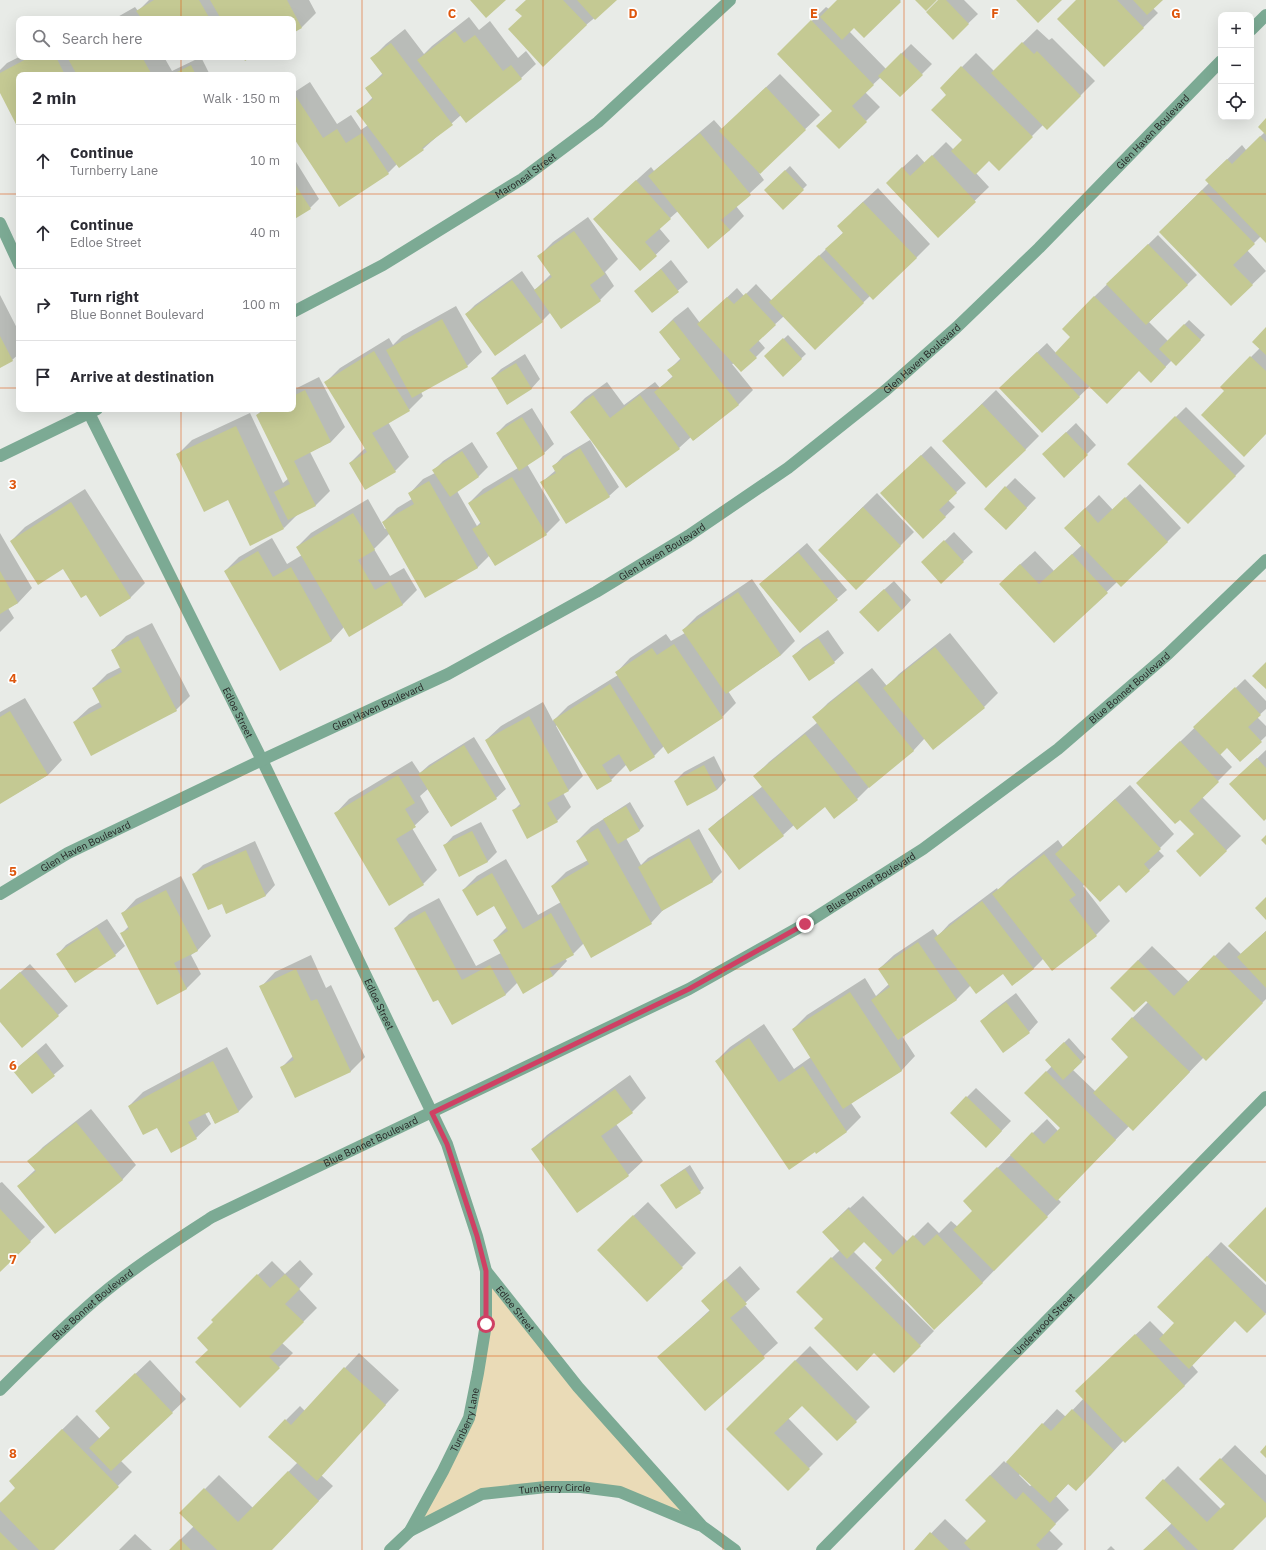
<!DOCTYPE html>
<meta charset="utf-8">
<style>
body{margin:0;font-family:"IBM Plex Sans",sans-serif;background:#f2f2f3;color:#2b2b33}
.controls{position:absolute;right:12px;top:12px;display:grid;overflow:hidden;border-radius:8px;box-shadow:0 4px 16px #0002}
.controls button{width:36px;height:36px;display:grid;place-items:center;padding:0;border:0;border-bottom:1px solid #e1e1e2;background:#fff;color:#2b2b33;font:20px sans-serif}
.stop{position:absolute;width:12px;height:12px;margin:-9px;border:3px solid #cf4064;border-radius:50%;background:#fff}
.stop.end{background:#cf4064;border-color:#fff;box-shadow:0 1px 4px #0008}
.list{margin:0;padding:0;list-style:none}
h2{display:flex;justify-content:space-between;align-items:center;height:52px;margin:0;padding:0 16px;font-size:17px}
h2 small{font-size:13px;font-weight:400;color:#7c7c81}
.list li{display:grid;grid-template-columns:26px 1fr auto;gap:12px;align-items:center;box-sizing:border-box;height:72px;padding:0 16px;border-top:1px solid #e1e1e2}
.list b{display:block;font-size:15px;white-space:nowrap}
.list p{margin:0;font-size:13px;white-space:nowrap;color:#7c7c81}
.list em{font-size:13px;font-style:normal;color:#7c7c81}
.icon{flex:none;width:22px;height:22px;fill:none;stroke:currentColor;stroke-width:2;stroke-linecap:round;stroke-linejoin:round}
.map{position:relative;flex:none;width:1266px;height:1550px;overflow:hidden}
.search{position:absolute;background:#fff;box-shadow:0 4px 16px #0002;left:16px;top:16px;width:280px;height:44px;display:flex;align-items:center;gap:10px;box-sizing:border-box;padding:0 14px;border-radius:8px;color:#7c7c81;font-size:15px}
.panel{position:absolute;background:#fff;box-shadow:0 4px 16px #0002;left:16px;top:72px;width:280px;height:340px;border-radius:8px}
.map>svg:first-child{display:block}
.green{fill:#eadbb7}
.shadow{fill:#0003;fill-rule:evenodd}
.building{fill:#c4c993}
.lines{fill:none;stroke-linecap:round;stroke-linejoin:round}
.street{stroke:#7caa94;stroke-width:12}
.route{stroke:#cf4064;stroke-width:5}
.grid{fill:none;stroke:#de560d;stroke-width:1;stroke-opacity:0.55}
.labels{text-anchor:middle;stroke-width:3.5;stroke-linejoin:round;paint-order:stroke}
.street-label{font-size:10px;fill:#252625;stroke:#fff}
.grid-label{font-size:13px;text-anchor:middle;font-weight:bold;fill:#de560d;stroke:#fff;stroke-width:3.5;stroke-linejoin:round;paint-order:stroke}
</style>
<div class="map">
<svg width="1266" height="1550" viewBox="0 0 1266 1550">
<rect width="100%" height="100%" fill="#e8ebe7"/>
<path class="green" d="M486,1271L702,1526L620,1492L581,1487L482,1494L410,1531L469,1418L478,1373Z"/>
<path class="shadow" d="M149,0H309L316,13L302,27L293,32V19H114L135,7L138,11Z
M526,0H616L586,25L523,16Z
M838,0H901L864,37L854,26L849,31L886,69L911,44L932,64L900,96L881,77L865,92L880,107L866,121L833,110L778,54L826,7L829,9Z
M939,0H964L978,14L953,38Z
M1077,0H1162L1153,8L1158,13L1104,66Z
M469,17L479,30L490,21L518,58L526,51L536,64L521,78L466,121L461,115L423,149L399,167L397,164L388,173L293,136V93L310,82L337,124L351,115L361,130L368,125L358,112L373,97L366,89L383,73L372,58L386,44L405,29L424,54L432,46Z
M1037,29L1049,40L1052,38L1095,81L1047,129L1043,125L999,169L989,160L976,173L989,187L938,236L901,169L917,154L925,163L946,142L954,150L964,140L948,95L941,88L976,53L994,71Z
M19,57H164L172,71L201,57L210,75H19V128L0,91V70L7,63Z
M780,74L820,115L759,173L764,180L736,206L744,216L730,230L708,247L678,211L659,228L670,241L640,270L594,219L651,167L654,171L714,120L722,129Z
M1266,120V241L1261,236L1247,250L1266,271L1231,305L1160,232L1209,183L1206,180L1242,145L1246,150L1265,132Z
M293,157L319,199L310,208L293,219Z
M790,166L807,185L783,209L765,190Z
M878,188L930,244L916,258L870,296L815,349L784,316L758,340L765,348L756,357L732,364L753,390L739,404L694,440L691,437L679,448L627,487L571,412L585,398L607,382L624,405L655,382L660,388L673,376L669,370L681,358L660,332L674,318L688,307L700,323L737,288L744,296L756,284L772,301L844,232L852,212Z
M588,217L618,259L605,272L614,286L600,300L561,327L551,312L542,321L466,314L475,305L522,271L535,290L551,274L539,256L553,242Z
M1158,235L1197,275L1149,322L1168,341L1189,320L1205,335L1176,364L1172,360L1151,382L1139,370L1090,386L1042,432L1009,379L1047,343L1056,353L1072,337L1094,297Z
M671,260L688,282L653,312L635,291Z
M0,295L19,332V354L12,360L0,367Z
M456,306L482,352L467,366L421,392L423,396L409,410L388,422L409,457L395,471L350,463L365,448L326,382L340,368L389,338L393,345L402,336Z
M1266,328V433L1221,387L1260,348Z
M788,335L806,354L783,375L770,352Z
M525,354L540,379L531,389L492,378L501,369Z
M319,377L345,427L331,442L310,452L330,491L316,505L298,514L284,528L229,499L178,454L192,440L250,413L283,483L289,478L257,415L263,409H293V390Z
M996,390L1039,436L1025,450L958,427Z
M1186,407L1245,466L1188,523L1128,464Z
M532,408L554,444L544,453L527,464L560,520L546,534L495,565L489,556L477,568L390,533L374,549L390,576L404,568L417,590L403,604L349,635L344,627L332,640L280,669L225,571L239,557L272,538L287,564L302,555L297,547L311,533L368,499L385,529L387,528L383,522L397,508L412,499L409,494L423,479L435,473L434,470L443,461L472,442L488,467L479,476L457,491L477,526L481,522L469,503L483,489L518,468L497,433L506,424Z
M1076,423L1096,445L1087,454L1053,445Z
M590,440L619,487L609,496L542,482L556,470L554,466L563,456Z
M931,446L966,483L948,500L955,507L924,537L882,493Z
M1015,478L1036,498L1006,529V487Z
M1140,484L1181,528L1167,542L1117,582L1054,642L1014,570L1035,551L1054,571L1082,545L1065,528L1099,495L1113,510Z
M85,489L145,583L131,597L101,616L87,594L64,568L11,541L25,527Z
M877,493L914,532L900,546L819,550Z
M954,532L973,552L941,582L923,562Z
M0,533L32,588L18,603L8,608L14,618L0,632Z
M807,543L847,590L800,631L760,584Z
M752,579L795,641L781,655L728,691L736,703L722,717L664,746L654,756L631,771L627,764L611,780L597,789L557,725L556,726L583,776L569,790L563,793L571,807L557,821L513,811L521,803L486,740L501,726L543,702L553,721L568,706L618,675L616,673L630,658L666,634L671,641L685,633L683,630L697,616Z
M894,581L911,600L902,610L870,602Z
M152,623L190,696L176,710L74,722L89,708L100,702L93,688L107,674L121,667L112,651L126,636Z
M828,630L844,653L834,662L809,680L793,656L803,647Z
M950,633L998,693L984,707L933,748L925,738L913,751L871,785L857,799L826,806L794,825L783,835L709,829L719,820L763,786L755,776L769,762L818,722L814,717L828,703L872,668L887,686L899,674Z
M1245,679L1266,701V709L1257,717L1266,726V736L1240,761L1227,747L1220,754L1232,767L1202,797L1241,836L1200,876L1195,834L1152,769Z
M25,698L62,760L48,775L0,803V712Z
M474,737L506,789L496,798L451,826L428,789L420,796L429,812L412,828L437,870L423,884L335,814L349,799L412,761L420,773L429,765Z
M1266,750V818L1240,775Z
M714,756L726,780L717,790L675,781L684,772Z
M1130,785L1174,834L1158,850L1164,856L1126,892L1119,884H1085L1083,886L1110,921L1096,935L1044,958L1033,969L1003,972L971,985L957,999L902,1036L915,1056L901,1071L851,1103L861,1117L847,1131L816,1152L716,1061L730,1047L764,1024L794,1069L811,1057L793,1029L807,1015L865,978L876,996L889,984L879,969L894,955L933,929L938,936L949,924L997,888L998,890L1008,880L1058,840L1063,847Z
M630,802L644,826L640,830L626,838L641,865L648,858L699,829L722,872L713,881L665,908L651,923L584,943L573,954L565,958L567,961L553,976L518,982L506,994L452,1023L439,998L395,928L409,914L439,898L476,966L501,953L494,940L507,927L494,905L463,890L477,876L506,859L538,915L561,902L552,886L566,872L588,860L577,841L591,827Z
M481,822L497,852L487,862L444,846L453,836Z
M255,841L275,885L266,895L227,912L223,902L193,875L203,865Z
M181,876L211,936L197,951L191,955L201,974L186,989L122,933L129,926L122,914L136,899Z
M107,919L125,946L115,955H57L66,945Z
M1266,931V999L1206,1059L1204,1057L1147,1116L1129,1126L1058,1199L1061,1202L983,1282L934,1329L883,1260L864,1241L853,1251L934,1331L894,1372L874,1352L824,1319L797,1292L840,1250L823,1232L849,1207L850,1208L863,1196L908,1242L928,1222L939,1233L951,1221L958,1227L973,1211L964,1201L1047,1119L1058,1131L1061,1128L1026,1093L1052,1066L1046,1060L1069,1038L1086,1057L1073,1070L1096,1092L1130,1056L1112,1039L1148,1002L1146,1000L1111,988L1152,946L1189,982L1229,942L1241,954Z
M311,955L326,988L331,985L365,1057L351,1071L295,1097L282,1067L293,1056L261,987L275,972Z
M30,964L68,1006L58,1015L0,1021V990Z
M1016,993L1038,1022L1029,1032L981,1021L991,1012Z
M46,1043L64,1066L32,1093L14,1071Z
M227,1047L253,1097L239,1111L215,1123L209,1111L205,1113L211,1124L196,1138L158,1126L129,1106L143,1092Z
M630,1075L646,1098L632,1112L616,1124L643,1161L628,1175L578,1211L533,1149L547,1135Z
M976,1088L1011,1121L986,1147L951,1113Z
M91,1109L136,1165L122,1180L18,1186L35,1170L29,1161L43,1147Z
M690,1165L704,1188L700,1192L662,1185L666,1181Z
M2,1182L45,1227L0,1270V1183Z
M648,1202L696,1253L682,1267L612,1236Z
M1221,1242L1266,1285V1313L1247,1332L1235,1320L1192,1365L1198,1372L1184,1386L1124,1440L1090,1476L1069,1483L1056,1496L1069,1510L1049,1530L1063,1544L1057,1550H915L945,1519L968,1541L988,1521L966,1500L1004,1461L1006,1463L1057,1409L1066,1417L1084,1398L1091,1377L1150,1321L1164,1335L1176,1323L1159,1307ZM1020,1474L1032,1485L1030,1486L1019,1475Z
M300,1260L313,1274L299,1289L317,1308L282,1343L293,1353L240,1406L209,1349L215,1322L212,1320L272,1261L285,1274Z
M740,1266L760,1289L744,1304L778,1343L705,1409L659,1357L710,1310L702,1301Z
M810,1346L870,1407L837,1440L802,1405L788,1418L823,1454L788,1489L727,1429Z
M359,1353L399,1390L321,1475L333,1486L271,1550H170L194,1526L181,1513L219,1475L253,1508L298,1462L286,1420L300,1406L305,1411Z
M150,1360L186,1399L121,1461L132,1472L53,1550H0V1503L17,1488L10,1481L77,1415L100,1439L111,1427V1397Z
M1235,1445L1266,1475V1515L1232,1550H1144L1172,1523L1146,1498L1178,1466L1221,1509L1226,1504L1201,1479Z
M135,1534L152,1550H119Z
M1111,1546L1115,1550H1107Z"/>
<path class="building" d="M154,0H199L210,19H142L136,11Z
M210,0H287L302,28L293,33V19H221Z
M470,0H506L486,18Z
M526,0H563L587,25L543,67L508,29L522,16L515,10Z
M577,0H617L595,20Z
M837,0H899L901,2L864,38L854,28L842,40L820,17Z
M915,0H937L926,11Z
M938,0H946L969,24L953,40L926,12Z
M1016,0H1062L1038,23Z
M1076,0H1117L1144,28L1104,67L1057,19Z
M1133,0H1163L1147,15Z
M811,20L874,85L852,106L867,122L839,149L816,126L832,111L777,54Z
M455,31L464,43L475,35L503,71L511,65L522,79L466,123L417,60Z
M1022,42L1034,54L1037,51L1081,96L1047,130L991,73Z
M391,43L453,125L422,148L424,150L399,168L356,111L373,99L365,88L383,75L370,58Z
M901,53L923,75L900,97L878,76Z
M30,57H56L65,75H19V130L0,93V73Z
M67,57H142L152,75H77Z
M243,57H251L245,61Z
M191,65L196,75H171Z
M961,66L1033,137L999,171L989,161L975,175L951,151L962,140L931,110L946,95L940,88Z
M766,87L806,130L760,174L719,131Z
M295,95L323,138L337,129L346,143L362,133L389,174L339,207L293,137V97Z
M1266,118V135L1258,127Z
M700,133L751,195L721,220L730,230L708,249L648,176Z
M1260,136L1266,142V243L1205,180L1227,159L1232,164Z
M932,155L976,202L938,238L886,183L902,167L910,176Z
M785,170L804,190L783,210L764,190Z
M636,180L671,219L645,242L657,256L640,271L593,219Z
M293,181L311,209L293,220Z
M1202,190L1255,244L1233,265L1253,285L1231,306L1159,232Z
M863,202L917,258L873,300L825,249L843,233L837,226Z
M574,231L605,274L590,285L601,301L561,329L534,290L552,277L537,256Z
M1148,244L1188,285L1146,325L1106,284Z
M819,255L864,303L815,350L769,302Z
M661,269L679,292L652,313L634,291Z
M512,280L543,322L495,356L465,314Z
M746,293L776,325L749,350L757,358L741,372L697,324L727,297L734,304Z
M1094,296L1166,367L1151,383L1139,371L1107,404L1055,353L1070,337L1062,329Z
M442,319L468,367L412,398L386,350Z
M673,320L739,405L693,441L654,392L673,377L667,370L681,360L659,332Z
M1184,324L1201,340L1176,366L1159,349Z
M1266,327V355L1252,342Z
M0,336L13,361L0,368Z
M783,338L802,359L783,377L764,356Z
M374,351L410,411L372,433L396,472L365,490L349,463L367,452L324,382Z
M1037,352L1080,397L1042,433L999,388Z
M1250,356L1266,371V434L1244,457L1201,415L1224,391L1220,387Z
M516,363L532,389L507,405L491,378Z
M305,390L331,442L294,461L316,506L288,520L274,492L290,484L256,415L267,409H293V396Z
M593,395L610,418L640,395L680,449L626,488L570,412Z
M982,404L1026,450L986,488L942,441Z
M1175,416L1236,476L1188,524L1127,464Z
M522,417L545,454L519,471L496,433Z
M236,426L284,529L250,546L228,500L204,512L176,454Z
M1066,432L1088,455L1064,478L1042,454Z
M580,448L610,497L566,524L540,482L556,473L552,466Z
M462,451L479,477L450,497L432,470Z
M921,455L957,493L939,510L946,517L923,539L880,493Z
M512,477L547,535L495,566L472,529L481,524L468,503Z
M429,481L478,568L425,598L382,522L414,504L408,493Z
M1005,486L1027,508L1006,530L984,509Z
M1125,497L1168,542L1121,587L1064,528L1085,508L1098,523Z
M71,502L131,598L100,617L86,595L81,598L63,569L38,585L10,541Z
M863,507L901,546L856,590L818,550Z
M353,513L375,550L358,560L375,590L390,581L403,605L349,637L296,547Z
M944,540L964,562L941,584L921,562Z
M258,551L273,577L291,567L332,641L280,671L224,571Z
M798,552L838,600L800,633L759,584Z
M1072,554L1108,593L1054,643L999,584L1020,564L1039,584Z
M0,571L18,603L0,614Z
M884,589L902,610L878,632L859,612Z
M738,592L781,655L726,694L682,630Z
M138,636L177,711L91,756L73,722L102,707L92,688L122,672L111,650Z
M818,638L835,663L809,681L792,656Z
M674,644L723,718L668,754L615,672L652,648L657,655Z
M935,647L985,708L933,750L883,688Z
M1266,662V689L1252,676Z
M857,681L914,751L869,788L812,717Z
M610,684L655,757L630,772L619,754L602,765L612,781L597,790L553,720Z
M1235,687L1261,715L1248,727L1262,742L1240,762L1227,748L1220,755L1193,727Z
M10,711L48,775L0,804V717Z
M529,716L569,791L547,803L558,822L527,839L512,810L521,806L485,740Z
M805,734L858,800L834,819L825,807L797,830L753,776Z
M1180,741L1219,782L1189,811L1227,851L1200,877L1176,851L1194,834L1180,820L1175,824L1136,783Z
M464,745L497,799L451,827L418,774Z
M1257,758L1266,768V819L1264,821L1229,784Z
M704,765L717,790L687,806L674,781Z
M398,775L415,803L405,809L416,827L396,839L424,885L389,906L334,813Z
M752,795L784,836L739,870L708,829Z
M1115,799L1161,849L1144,864L1150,871L1126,893L1119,885L1100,902L1055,854Z
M626,806L640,831L618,844L603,819Z
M598,828L652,924L591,958L551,886L589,864L576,841Z
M472,831L488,862L459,877L443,845Z
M1266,835V845L1261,840Z
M689,838L713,882L662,911L638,867Z
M246,850L266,896L226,914L222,904L208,910L192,874Z
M1044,854L1076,895L1069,900L1097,936L1052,971L992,894Z
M492,873L523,929L551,913L574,955L549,968L553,976L523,994L493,940L508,931L494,906L477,916L462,890Z
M166,890L198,951L174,963L187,989L157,1005L120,933L129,929L121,913Z
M1266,897V920L1255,908Z
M982,901L1034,969L1012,986L1003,974L976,994L934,938Z
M425,911L462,980L490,965L506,995L452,1025L438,1000L433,1002L394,928Z
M97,927L116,956L75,983L56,954Z
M1266,931V988L1237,957Z
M918,942L957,1000L898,1040L871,1000L890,987L878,969Z
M1214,955L1263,1003L1206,1061L1146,1001L1134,1012L1110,988L1138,960L1174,996Z
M296,969L311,1001L317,999L351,1072L295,1098L280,1067L294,1060L259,986Z
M20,972L59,1016L22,1048L0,1022V990Z
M850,992L902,1071L843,1109L792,1029Z
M1006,1002L1030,1033L1003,1053L980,1021Z
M1132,1017L1190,1072L1133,1131L1093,1093L1128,1057L1111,1039Z
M749,1038L779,1082L803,1066L847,1132L816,1154L815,1152L789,1170L715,1061Z
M1064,1042L1082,1062L1063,1080L1045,1060Z
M36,1052L55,1076L32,1094L13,1071Z
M213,1061L239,1112L215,1124L209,1112L188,1122L197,1139L171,1153L157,1128L143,1135L128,1106Z
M1046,1071L1116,1140L1057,1201L1010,1155L1032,1132L1044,1144L1060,1128L1024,1093Z
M615,1089L633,1113L601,1136L629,1176L577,1213L531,1149Z
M966,1096L1002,1131L986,1148L950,1113Z
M76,1122L123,1180L55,1234L17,1186L36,1171L27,1161Z
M997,1167L1048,1217L994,1271L953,1230L972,1211L963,1201Z
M685,1169L701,1193L676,1209L660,1185Z
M1266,1207V1282L1228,1246Z
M0,1209L31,1242L0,1272Z
M848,1209L893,1255L913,1235L924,1246L937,1234L983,1283L934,1330L875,1268L882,1260L864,1242L847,1259L822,1232Z
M633,1215L683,1268L647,1302L597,1250Z
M1207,1256L1266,1314L1247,1333L1235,1321L1189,1369L1159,1339L1174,1323L1157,1307Z
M831,1257L921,1346L894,1373L874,1353L857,1371L814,1328L823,1319L796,1292Z
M257,1274L270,1288L285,1274L300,1289L285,1304L304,1322L269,1357L280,1368L240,1408L195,1362L208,1350L197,1338L213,1322L211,1320Z
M725,1279L747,1304L730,1318L765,1358L705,1411L657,1357L710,1311L701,1301Z
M1135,1334L1185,1386L1125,1443L1075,1391Z
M795,1360L857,1422L837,1441L802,1406L774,1433L810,1469L788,1491L726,1429Z
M344,1367L386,1405L317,1481L268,1437L285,1419L291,1425Z
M135,1373L173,1413L111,1471L89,1448L110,1428L95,1411Z
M1072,1409L1114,1450L1076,1491L1068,1484L1050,1503L1006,1462L1042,1423L1051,1431Z
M62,1429L119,1487L54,1550H39L0,1510V1503L15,1488L9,1481Z
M1266,1445V1458L1260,1452Z
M1220,1458L1266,1503V1517L1233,1550H1198L1145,1498L1163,1479L1207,1522L1225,1504L1199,1479Z
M288,1471L319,1501L272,1550H217L179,1513L204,1488L238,1522Z
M990,1475L1016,1500L1023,1492L1056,1524L1036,1545L1041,1550H971L964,1543L986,1521L965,1500Z
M1166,1529L1186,1550H1143Z
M0,1532L18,1550H0Z
M930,1532L949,1550H914Z
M180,1539L191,1550H169Z"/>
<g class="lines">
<g class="street">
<path d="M1251,30L1266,15"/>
<path d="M0,223L19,264"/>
<path id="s1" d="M293,312L383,265L522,179L598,122L730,0"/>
<path id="s2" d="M87,409L262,760L447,1144L477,1236L486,1271L578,1387L702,1526L735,1550"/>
<path d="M0,456L97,409"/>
<path id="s3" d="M0,894L68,853L262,760L448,674L596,592L688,536L788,468L886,390L957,327L1039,248L1221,61"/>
<path id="s4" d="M0,1390C31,1359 62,1329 95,1300C131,1269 172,1243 212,1217L689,989L805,924L923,849L1058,749L1168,654L1266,560"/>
<path id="s5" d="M410,1531L482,1494L546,1487H581L620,1492L699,1525"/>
<path id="s6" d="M390,1550L410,1531L443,1471L469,1418L478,1373L486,1324V1271"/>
<path id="s7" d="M822,1550L1266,1097"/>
</g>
</g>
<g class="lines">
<path class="route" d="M486,1324V1271L477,1236L447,1144L432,1113L689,989L805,924"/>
</g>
<path class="grid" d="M181,0V19M362,0V1550M543,0V1550M723,0V1550M904,0V1550M1085,0V1550M181,57V75M0,194H19M293,194H1266M0,388H19M293,388H1266M181,409V1550M0,581H1266M0,775H1266M0,969H1266M0,1162H1266M0,1356H1266"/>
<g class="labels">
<g class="street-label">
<text dy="4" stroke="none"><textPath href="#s3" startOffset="1394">Glen Haven Boulevard</textPath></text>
<text dy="4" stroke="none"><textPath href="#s1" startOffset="270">Maroneal Street</textPath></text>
<text dy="4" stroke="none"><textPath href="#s3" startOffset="1070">Glen Haven Boulevard</textPath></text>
<text dy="4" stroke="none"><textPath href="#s3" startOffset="746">Glen Haven Boulevard</textPath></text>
<text dy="4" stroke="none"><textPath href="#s4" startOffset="1338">Blue Bonnet Boulevard</textPath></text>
<text dy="4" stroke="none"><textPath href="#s3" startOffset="422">Glen Haven Boulevard</textPath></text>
<text dy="4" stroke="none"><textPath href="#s2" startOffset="339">Edloe Street</textPath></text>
<text dy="4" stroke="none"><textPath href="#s3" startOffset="98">Glen Haven Boulevard</textPath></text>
<text dy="4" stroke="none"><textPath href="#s4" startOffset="1014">Blue Bonnet Boulevard</textPath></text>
<text dy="4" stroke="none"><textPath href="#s2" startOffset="663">Edloe Street</textPath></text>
<text dy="4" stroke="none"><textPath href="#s4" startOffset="450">Blue Bonnet Boulevard</textPath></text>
<text dy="4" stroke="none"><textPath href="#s4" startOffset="126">Blue Bonnet Boulevard</textPath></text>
<text dy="4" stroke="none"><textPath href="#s2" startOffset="999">Edloe Street</textPath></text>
<text dy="4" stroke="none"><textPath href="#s7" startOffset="317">Underwood Street</textPath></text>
<text dy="4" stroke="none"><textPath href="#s6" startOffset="152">Turnberry Lane</textPath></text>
<text dy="4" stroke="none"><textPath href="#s5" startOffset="154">Turnberry Circle</textPath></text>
</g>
</g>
<g class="grid-label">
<text x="452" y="18">C</text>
<text x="633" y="18">D</text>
<text x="814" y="18">E</text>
<text x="995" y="18">F</text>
<text x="1176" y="18">G</text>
<text x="13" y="489">3</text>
<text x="13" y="683">4</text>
<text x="13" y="876">5</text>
<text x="13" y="1070">6</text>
<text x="13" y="1264">7</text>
<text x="13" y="1458">8</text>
</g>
</svg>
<div class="controls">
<button>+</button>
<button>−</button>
<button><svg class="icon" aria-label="locate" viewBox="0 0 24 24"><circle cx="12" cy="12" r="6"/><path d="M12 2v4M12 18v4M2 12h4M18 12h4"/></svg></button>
</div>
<div class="stop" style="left:486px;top:1324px"></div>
<div class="stop end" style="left:805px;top:924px"></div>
<div class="search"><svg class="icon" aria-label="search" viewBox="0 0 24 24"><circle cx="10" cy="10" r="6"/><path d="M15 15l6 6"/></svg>Search here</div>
<section class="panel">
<h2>2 min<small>Walk · 150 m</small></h2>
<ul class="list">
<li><svg class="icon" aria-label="ahead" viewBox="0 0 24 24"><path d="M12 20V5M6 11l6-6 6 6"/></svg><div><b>Continue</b><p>Turnberry Lane</p></div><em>10 m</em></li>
<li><svg class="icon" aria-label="ahead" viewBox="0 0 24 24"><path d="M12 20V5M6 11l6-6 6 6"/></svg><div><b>Continue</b><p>Edloe Street</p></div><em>40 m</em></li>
<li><svg class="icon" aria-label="right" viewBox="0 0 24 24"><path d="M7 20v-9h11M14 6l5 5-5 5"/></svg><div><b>Turn right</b><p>Blue Bonnet Boulevard</p></div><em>100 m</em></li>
<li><svg class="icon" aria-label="arrive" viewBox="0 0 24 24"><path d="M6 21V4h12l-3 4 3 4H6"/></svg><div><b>Arrive at destination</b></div></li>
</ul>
</section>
</div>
